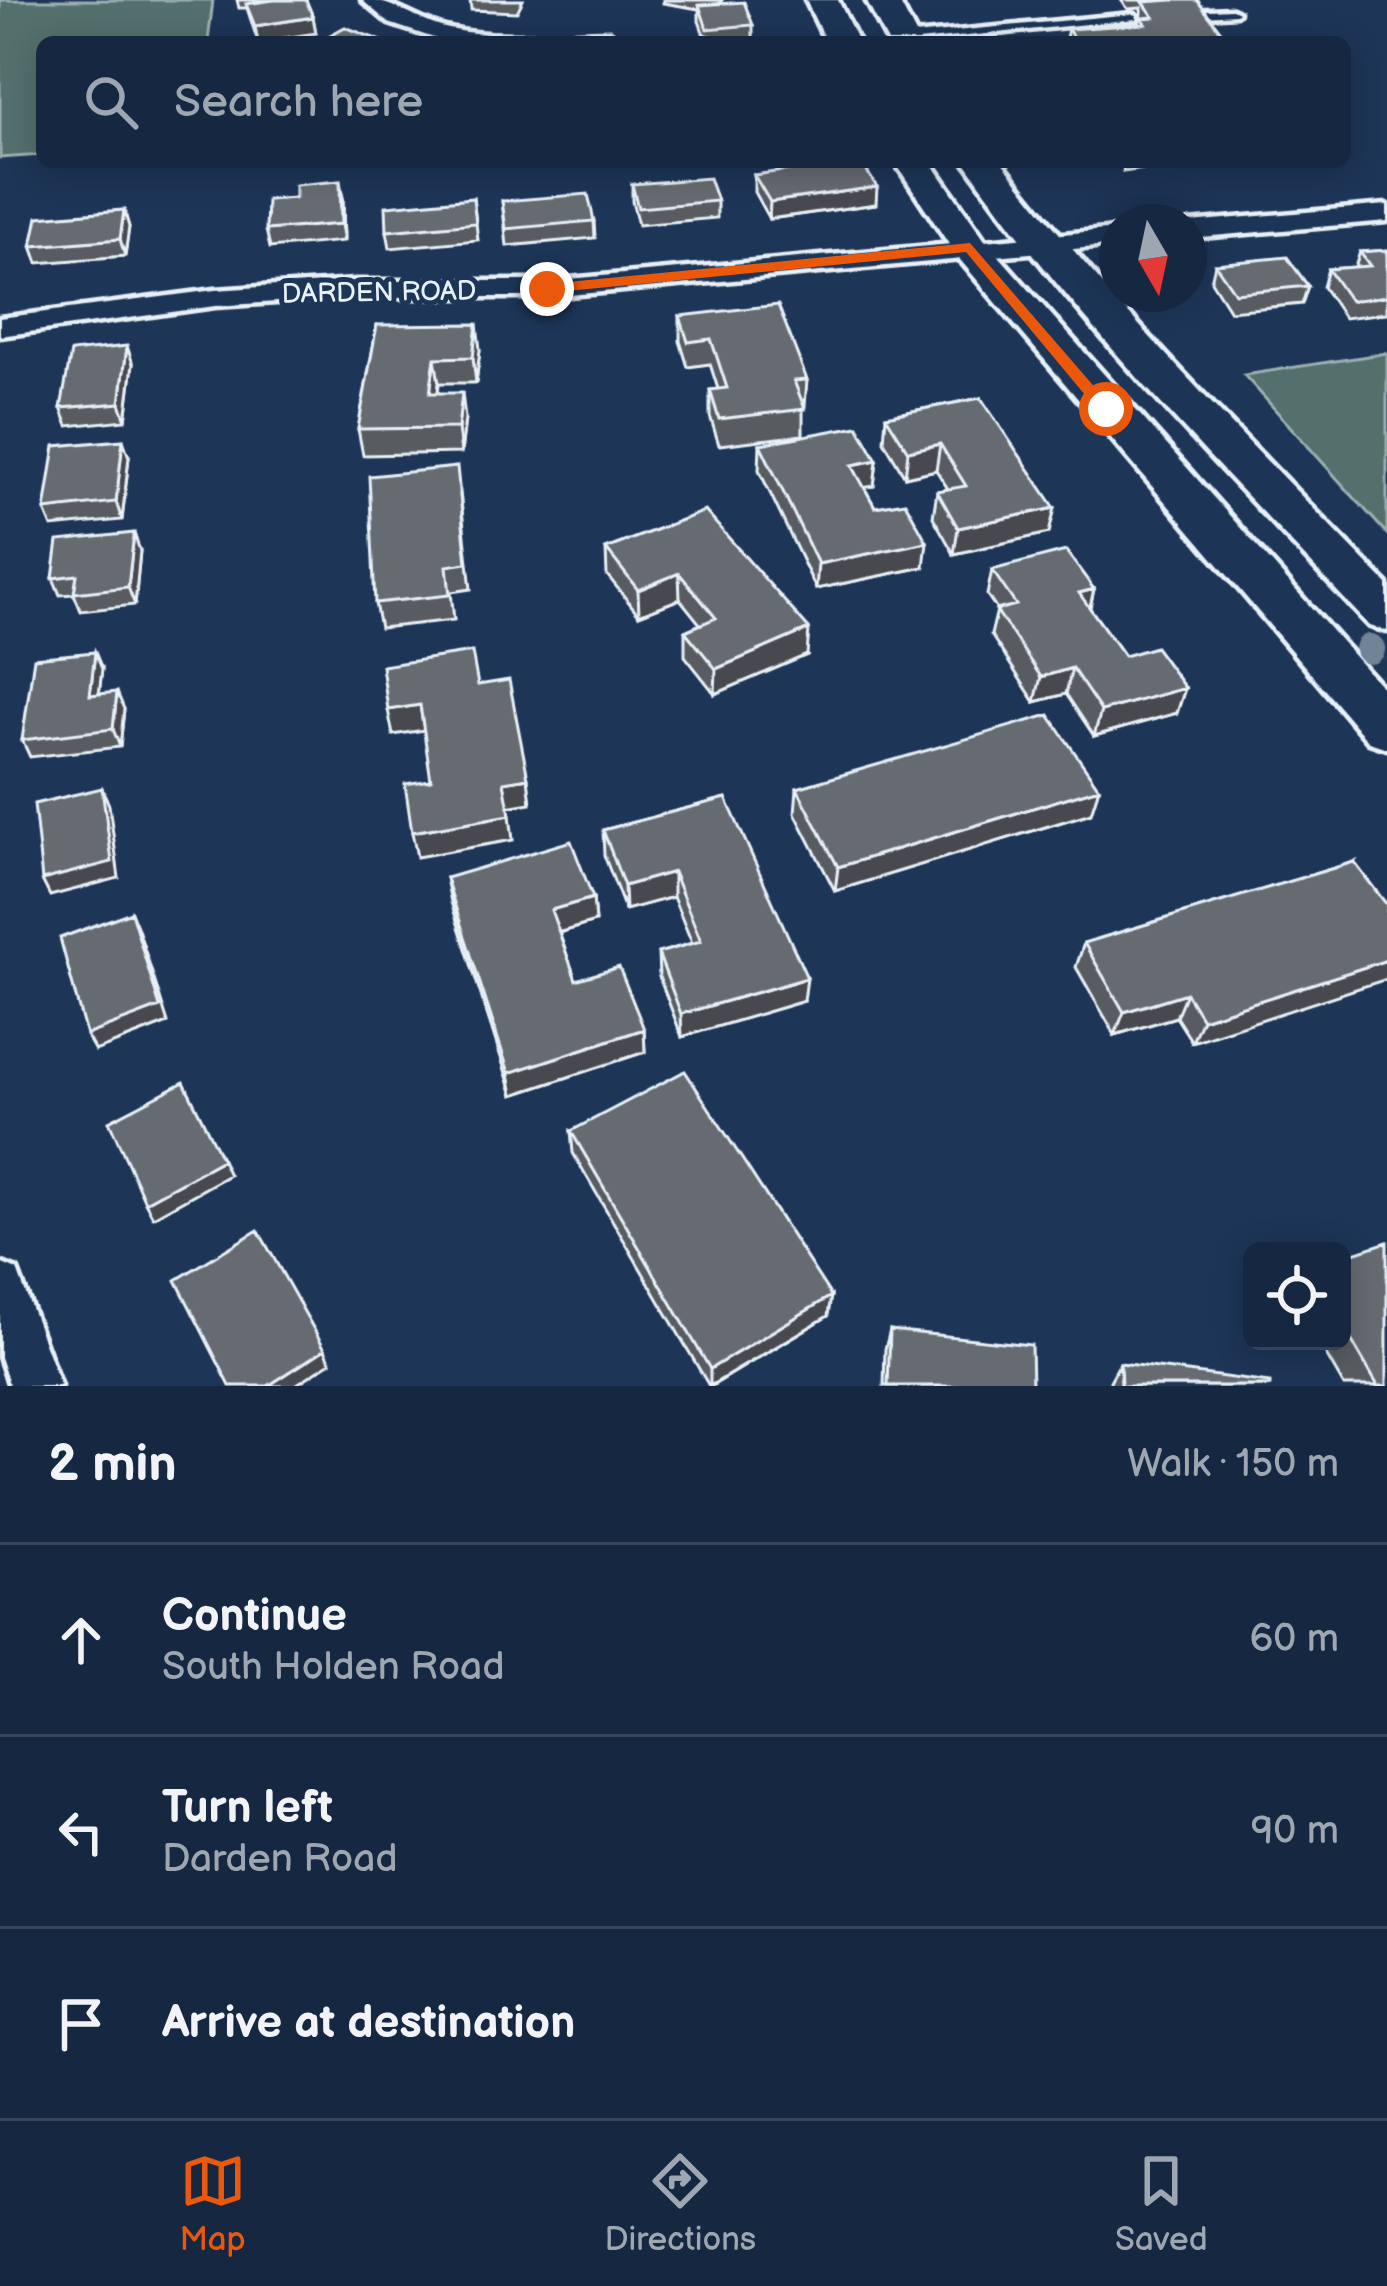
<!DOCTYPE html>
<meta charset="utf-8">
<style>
body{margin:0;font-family:"Balsamiq Sans",sans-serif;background:#1f3048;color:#f1f3f6}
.controls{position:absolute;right:36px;bottom:36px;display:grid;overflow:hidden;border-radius:18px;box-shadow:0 6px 30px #0003}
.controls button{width:108px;height:108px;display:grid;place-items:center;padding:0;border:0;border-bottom:3px solid #35445a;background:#162841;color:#f1f3f6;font:60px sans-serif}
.compass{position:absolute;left:1099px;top:204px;width:108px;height:108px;border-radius:50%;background:#162841;box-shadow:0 6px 30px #0003;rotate:171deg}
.stop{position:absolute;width:36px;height:36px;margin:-27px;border:9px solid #ea580c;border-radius:50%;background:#fff}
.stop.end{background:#ea580c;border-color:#fff;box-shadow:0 3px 12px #0008}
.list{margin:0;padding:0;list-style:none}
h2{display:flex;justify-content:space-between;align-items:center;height:156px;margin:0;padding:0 48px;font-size:51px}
h2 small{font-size:39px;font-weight:400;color:#9ea6b1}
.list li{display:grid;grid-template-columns:78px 1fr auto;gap:36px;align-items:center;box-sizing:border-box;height:192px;padding:0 48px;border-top:3px solid #35445a}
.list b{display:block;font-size:45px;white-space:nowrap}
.list p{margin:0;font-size:39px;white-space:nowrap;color:#9ea6b1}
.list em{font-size:39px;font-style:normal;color:#9ea6b1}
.icon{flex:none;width:66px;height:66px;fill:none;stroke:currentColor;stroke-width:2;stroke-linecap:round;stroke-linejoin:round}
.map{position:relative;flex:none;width:1387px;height:1386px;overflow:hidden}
.search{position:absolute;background:#162841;box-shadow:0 6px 30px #0003;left:36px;right:36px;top:36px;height:132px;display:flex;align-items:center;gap:30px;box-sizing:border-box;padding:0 42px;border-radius:18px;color:#9ea6b1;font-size:45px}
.sheet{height:732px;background:#162841}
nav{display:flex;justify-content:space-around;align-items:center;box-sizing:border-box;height:168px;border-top:3px solid #35445a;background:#162841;font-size:33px;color:#9ea6b1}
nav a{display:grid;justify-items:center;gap:6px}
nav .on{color:#ea580c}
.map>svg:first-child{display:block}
.green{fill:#536f6d;stroke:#9eb0b2;stroke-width:3}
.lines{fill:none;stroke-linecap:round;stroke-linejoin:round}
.service-casing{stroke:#e8f1f8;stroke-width:9}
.minor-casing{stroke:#e8f1f8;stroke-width:9}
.secondary-casing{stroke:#e8f1f8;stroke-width:9}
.service{fill:#1d3557;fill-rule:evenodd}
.minor{fill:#1d3557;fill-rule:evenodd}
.secondary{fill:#1d3557;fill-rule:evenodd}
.tree{fill:#708495}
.wall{fill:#585b61;stroke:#e8f1f8;stroke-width:3}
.shaded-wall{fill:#474a4f;stroke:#e8f1f8;stroke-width:3}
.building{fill:#666a71;stroke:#e8f1f8;stroke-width:3}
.route{fill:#ea580c}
.labels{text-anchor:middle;stroke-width:10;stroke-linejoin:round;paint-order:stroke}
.far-street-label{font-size:27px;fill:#e8f1f8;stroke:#1d3557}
</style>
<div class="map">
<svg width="1387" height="1386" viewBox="0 0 1387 1386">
<rect width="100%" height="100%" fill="#1d3557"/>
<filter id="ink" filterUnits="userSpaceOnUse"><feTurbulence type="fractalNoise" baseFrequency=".00833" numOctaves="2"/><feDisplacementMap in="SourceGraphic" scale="24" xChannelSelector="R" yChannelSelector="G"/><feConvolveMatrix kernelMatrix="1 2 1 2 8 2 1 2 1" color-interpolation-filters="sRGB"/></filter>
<g filter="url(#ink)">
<path class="green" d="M0,0H213L208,42H42V155L0,158Z
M1387,353V534L1244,375Z"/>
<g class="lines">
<defs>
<path id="service" d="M1232,9L1238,12L1236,14L1187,17L1181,14L1187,11Z
M1132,14L1136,15V19L908,42L897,39L903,36Z"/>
<path id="minor" d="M362,0C395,0 416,22 449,29C501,40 556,33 609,32L620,39L446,42L389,23Z
M1387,205V221L1189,238V222Z
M1117,229V245L547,297H356L215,306L0,336V318L215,290L356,281H547Z
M0,1263L17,1270L60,1386H10L0,1357Z"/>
<path id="secondary" d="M806,0H838L858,42H826Z
M866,0H898L920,42H888Z
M895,162H931L984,239L1387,693V748L1369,742L956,255Z
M965,162H1002C1118,313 1254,447 1387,584V631L1370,626C1231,477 1081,330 965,162Z"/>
</defs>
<use href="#service" class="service-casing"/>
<use href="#minor" class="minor-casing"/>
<use href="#secondary" class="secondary-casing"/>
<use href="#service" class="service"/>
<use href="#minor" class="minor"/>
<use href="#secondary" class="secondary"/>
</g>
<circle class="tree" cx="1370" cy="649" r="15"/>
<path class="wall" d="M237,0H306L313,17L316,33L258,42L247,8H239Z
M470,0H523L517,12L471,10Z
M663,0H722L719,4L753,25V41L695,42L704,35L699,21V9L663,3Z
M1121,0H1197L1229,42H1065L1068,29L1139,24L1142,8L1128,9Z
M754,175L876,204L769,219L754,192Z
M632,184L717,201V218L638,225L632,201Z
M295,198H343L344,241L270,248L266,230Z
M473,198L478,240L390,248L387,231Z
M502,201L594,221L595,238L507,246Z
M124,210L129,227L125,256L38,263L32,246Z
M1387,250V313L1344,318L1323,287L1328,269L1355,267L1360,252Z
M1215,264L1308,286L1302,304L1230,311L1211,281Z
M680,316L807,380L805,406H803V435L719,445L710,416V390L718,389L710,364L688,367L680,341Z
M377,325L480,350L476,383H439L438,393L465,418L461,453L363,455L358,429Z
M133,364L126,420L68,426L61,408Z
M981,398L1049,533L954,554L933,517L937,491L948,489L936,470L905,477L884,441L886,416Z
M760,444L877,460L874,486L864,487L875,507L924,567L816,589L759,470Z
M129,457L122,520L52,527L45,510Z
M460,492L471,589L451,592L454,620L380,628L375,603Z
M705,511L807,655L715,694L685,656V631L700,624L680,599L639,615L607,575L606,549Z
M140,551L135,605L81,611L74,594L60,595L53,578Z
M992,570L1094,589L1090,608L1124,656L1185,688L1177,713L1094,736L1066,694L1035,702L991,635L997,610L987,595Z
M102,669L99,694L124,709L120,747L30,757L22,740Z
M797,788L1091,813L835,891L795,813Z
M726,798L804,1001L682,1037L659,977L658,953L692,943L673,897L625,910L604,855L603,830Z
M1354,862L1192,1042L1176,1017L1115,1035L1076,967L1084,943Z
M446,878L593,898L595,922L559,933L576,980L644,1029L645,1052L513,1095L451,902Z
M571,1131L828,1316L712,1386H709L573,1153Z
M1342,1257L1387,1386H1344L1318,1341H1342Z
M890,1330L1032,1386H884L885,1349Z
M1120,1363L1270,1386H1111L1110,1381Z"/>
<path class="shaded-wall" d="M313,17L316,33L258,42L255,26Z
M1125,162H1173V165L1123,172Z
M340,181L343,198L344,241L341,224Z
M877,187L876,204L769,219L770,202Z
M124,210L129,227L125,256L120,239Z
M477,324L480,350L476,383L473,357Z
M127,346L133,364L126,420L120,403Z
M435,358L439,383L434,419L430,393Z
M462,393L465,418L461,453L458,428Z
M123,440L129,457L122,520L116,502Z
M940,444L936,470L905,477L908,451Z
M877,460L874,486L850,490L852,465Z
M1055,508L1049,533L954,554L958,528Z
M134,533L140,551L135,605L128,587Z
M927,542L924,567L816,589L818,564Z
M679,573L680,599L639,615L638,590Z
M1094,589L1088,615L1079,593Z
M809,629L807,655L715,694L716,669Z
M95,652L102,669L97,712L90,695Z
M1072,668L1066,694L1035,702L1041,677Z
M1185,688L1177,713L1094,736L1101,711Z
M117,692L124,709L120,747L113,729Z
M420,705L424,730L393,735L388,710Z
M528,778L531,803L507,807L504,782Z
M102,788L109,805L119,878L50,896L42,880Z
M1099,788L1091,813L835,891L838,867Z
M510,815L513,840L417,857L412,832Z
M673,872V897L625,910L624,886Z
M593,898L595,922L554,934L551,910Z
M131,912L138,929L168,1023L95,1051L86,1035Z
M1387,960V979L1192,1042L1202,1019Z
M807,978L804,1001L682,1037L681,1014Z
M1186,993L1176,1017L1115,1035L1124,1012Z
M644,1029L645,1052L513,1095L509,1073Z
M222,1160L229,1175L153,1217L145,1202Z
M831,1296L828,1316L710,1386V1369Z
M325,1349L331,1362L294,1386H268Z"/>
<path class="building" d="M274,0H306L313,17L255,26L246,4Z
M1172,0H1197L1229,42H1076L1068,29L1146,24L1141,18L1154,17L1143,2Z
M744,2L753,25L707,29L699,5Z
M345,27L379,40L375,42H317Z
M704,34L733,42H695Z
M847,162H861L877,187L770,202L754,175Z
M709,178L717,201L638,208L632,184Z
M340,181L341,224L266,230L267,200L295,198V185Z
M588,194L594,221L506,229L502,201Z
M473,198L476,223L387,231L386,206Z
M124,210L120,239L32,246L38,217Z
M1387,250V296L1350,301L1328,269L1370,266L1360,252Z
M1287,257L1308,286L1235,293L1215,264Z
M778,305L807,380L794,381L805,409L719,419L710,390L727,388L711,339L688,342L680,316Z
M477,324L473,357L435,358L430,393H462L458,428L358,429L377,325Z
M127,346L120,403L61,408L71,352Z
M981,398L1055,508L958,528L937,491L966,486L940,444L908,451L886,416Z
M858,426L877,460L852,465L875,507L905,502L927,542L818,564L760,444Z
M123,440L116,502L45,510L55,446Z
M457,467L467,563L447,566L450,595L375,603L369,476Z
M705,511L809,629L716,669L685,631L716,618L679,573L638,590L606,549Z
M134,533L128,587L74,593L77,575L53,578L58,541Z
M1066,551L1094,589L1079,593L1124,656L1155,647L1185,688L1101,711L1072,668L1041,677L996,610L1016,605L992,570Z
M95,652L90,695L117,692L113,729L22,740L34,658Z
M472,652L478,685L509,680L528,778L504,782L510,815L412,832L405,784L431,780L420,705L388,710L382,666Z
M1049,715L1099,788L838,867L797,788Z
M102,788L112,862L42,880L34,804Z
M726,798L807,978L681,1014L658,953L701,941L673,872L624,886L603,830Z
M571,841L593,898L551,910L576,980L619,967L644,1029L509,1073L446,878Z
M1354,862L1387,905V960L1202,1019L1186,993L1124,1012L1084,943Z
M131,912L160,1007L86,1035L60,938Z
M685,1071L831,1296L710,1369L571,1131Z
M184,1082L222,1160L145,1202L109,1121Z
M258,1230L325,1349L268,1386H230L176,1280Z
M1387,1242V1386H1378L1342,1324V1257Z
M890,1330L1031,1345L1032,1386H888Z
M1120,1363L1270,1383V1386H1121Z"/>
</g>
<path class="route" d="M970,243L1111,406V413H1100L966,252L547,293L539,289L547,284Z"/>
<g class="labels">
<g class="far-street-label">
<text transform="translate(379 292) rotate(-1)" y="9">DARDEN ROAD</text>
</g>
</g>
</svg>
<div class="controls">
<button><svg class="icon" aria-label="locate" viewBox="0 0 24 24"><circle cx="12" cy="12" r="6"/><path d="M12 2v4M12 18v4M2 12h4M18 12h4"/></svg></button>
</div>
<svg class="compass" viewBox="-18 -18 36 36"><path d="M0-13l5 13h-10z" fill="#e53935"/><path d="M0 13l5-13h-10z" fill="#9ea6b1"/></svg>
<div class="stop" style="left:1106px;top:409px"></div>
<div class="stop end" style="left:547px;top:289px"></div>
<div class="search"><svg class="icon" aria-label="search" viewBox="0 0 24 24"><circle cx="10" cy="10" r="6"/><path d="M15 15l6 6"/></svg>Search here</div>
</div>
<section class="sheet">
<h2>2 min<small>Walk · 150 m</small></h2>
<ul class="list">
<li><svg class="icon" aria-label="ahead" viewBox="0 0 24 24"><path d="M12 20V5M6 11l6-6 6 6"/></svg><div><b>Continue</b><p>South Holden Road</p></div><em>60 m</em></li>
<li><svg class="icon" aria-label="left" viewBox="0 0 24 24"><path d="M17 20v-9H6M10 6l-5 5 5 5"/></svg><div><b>Turn left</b><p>Darden Road</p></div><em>90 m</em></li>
<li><svg class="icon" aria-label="arrive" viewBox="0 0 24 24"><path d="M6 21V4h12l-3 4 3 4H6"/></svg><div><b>Arrive at destination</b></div></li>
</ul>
</section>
<nav>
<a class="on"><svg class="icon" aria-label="map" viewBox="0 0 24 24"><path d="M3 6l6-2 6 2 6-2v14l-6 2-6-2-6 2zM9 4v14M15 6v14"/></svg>Map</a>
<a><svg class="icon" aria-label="directions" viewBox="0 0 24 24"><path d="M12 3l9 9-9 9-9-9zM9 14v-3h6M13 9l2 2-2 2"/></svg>Directions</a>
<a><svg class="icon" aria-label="saved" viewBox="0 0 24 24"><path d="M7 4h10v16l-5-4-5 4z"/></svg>Saved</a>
</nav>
